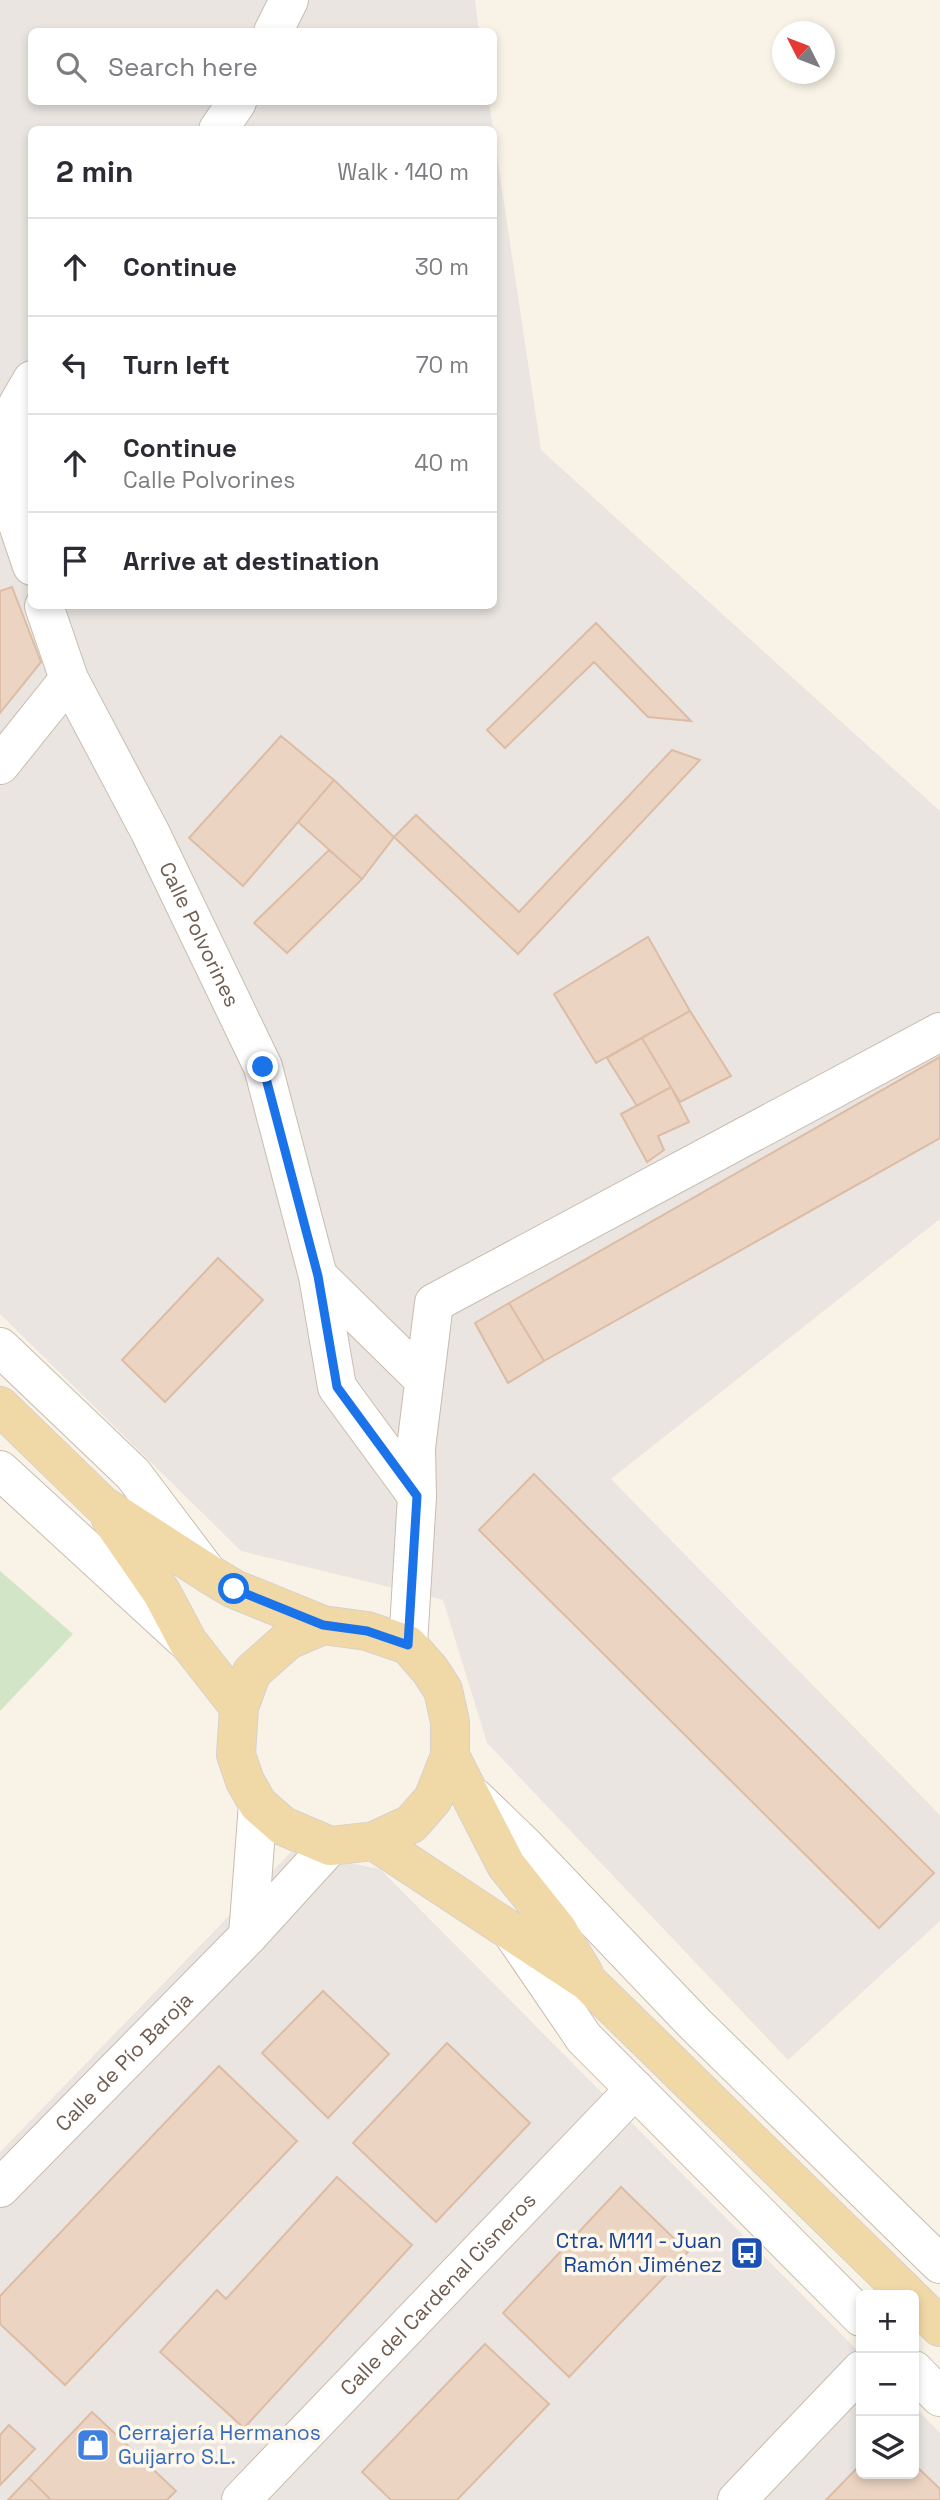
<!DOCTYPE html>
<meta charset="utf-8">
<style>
body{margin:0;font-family:"Space Grotesk",sans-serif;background:#f2f2f3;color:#2b2b33}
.controls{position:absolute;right:21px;bottom:21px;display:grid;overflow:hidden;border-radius:10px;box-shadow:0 4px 10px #0003}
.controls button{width:63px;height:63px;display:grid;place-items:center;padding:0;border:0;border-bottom:2px solid #e1e1e2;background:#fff;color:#2b2b33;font:35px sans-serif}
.compass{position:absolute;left:772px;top:21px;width:63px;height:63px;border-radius:50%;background:#fff;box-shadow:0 4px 10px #0003;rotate:312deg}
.stop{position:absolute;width:21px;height:21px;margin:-16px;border:5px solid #1a73e8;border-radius:50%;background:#fff}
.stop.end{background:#1a73e8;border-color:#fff;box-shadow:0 2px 7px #0008}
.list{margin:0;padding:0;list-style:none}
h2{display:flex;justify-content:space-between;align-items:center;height:91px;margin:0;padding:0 28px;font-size:30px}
h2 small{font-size:23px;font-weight:400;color:#7c7c81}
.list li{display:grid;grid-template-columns:46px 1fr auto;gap:21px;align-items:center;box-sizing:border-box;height:98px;padding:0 28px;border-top:2px solid #e1e1e2}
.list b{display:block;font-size:26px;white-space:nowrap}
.list p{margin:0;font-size:23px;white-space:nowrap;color:#7c7c81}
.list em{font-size:23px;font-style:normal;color:#7c7c81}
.icon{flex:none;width:38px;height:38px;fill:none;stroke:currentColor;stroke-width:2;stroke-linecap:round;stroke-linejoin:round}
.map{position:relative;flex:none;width:940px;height:2500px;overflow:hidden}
.search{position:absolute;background:#fff;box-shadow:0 4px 10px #0003;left:28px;top:28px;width:469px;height:77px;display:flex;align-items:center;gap:18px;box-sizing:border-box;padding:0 24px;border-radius:10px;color:#7c7c81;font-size:26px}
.panel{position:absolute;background:#fff;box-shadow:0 4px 10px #0003;left:28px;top:126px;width:469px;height:483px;border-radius:10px}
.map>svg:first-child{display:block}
.industrial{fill:#eae5e0;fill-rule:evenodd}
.green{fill:#d2e5c7}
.building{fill:#ecd4c2;stroke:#dcbca4;stroke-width:2}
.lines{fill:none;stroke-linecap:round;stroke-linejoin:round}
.minor-casing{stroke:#cabcae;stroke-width:40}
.major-casing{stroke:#d7d1cd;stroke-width:40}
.minor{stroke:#fff;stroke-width:38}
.major{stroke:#f0d9a7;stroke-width:38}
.route{stroke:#1a73e8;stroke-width:9}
.labels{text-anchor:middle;stroke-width:7;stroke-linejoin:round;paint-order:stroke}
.street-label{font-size:21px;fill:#705c4e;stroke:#fdf7ec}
.transit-label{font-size:21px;fill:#164399;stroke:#fdf7ec;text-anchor:end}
.shop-label{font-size:21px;fill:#366cbe;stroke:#fdf7ec;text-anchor:start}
</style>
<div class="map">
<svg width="940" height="2500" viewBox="0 0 940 2500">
<rect width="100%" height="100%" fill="#f9f3e7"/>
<path class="industrial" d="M0,0H475L479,31L32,32V102H489L541,450L940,811V1219L611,1479L940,1815V1921L788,2060L487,1743L443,1600L241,1551L0,1314ZM32,130H494V606H32Z
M291,1852L380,1869L861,2354V2474H914V2406L940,2433V2500H0V2152Z"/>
<path class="green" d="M0,1571L73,1634L0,1711Z"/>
<path class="building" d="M12,587L41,662L0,713V591Z
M596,623L691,721L648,717L594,662L505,748L487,730Z
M281,736L334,780L243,886L189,838Z
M672,750L700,760L518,954L394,837L416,815L519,912Z
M334,780L394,837L362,879L298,822Z
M329,850L362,879L287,953L254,923Z
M648,937L690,1011L596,1063L554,994Z
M690,1011L731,1076L680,1102L642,1038Z
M642,1038L671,1087L637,1106L607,1058Z
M940,1057V1138L544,1361L509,1303Z
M671,1087L689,1122L658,1136L664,1150L647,1162L621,1114Z
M218,1258L263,1300L165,1402L122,1360Z
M509,1303L544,1361L508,1383L475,1323Z
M534,1474L934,1873L879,1928L479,1530Z
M323,1991L389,2054L328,2118L262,2053Z
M447,2043L530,2123L436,2222L353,2143Z
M219,2066L297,2141L65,2385L0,2324V2296Z
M337,2177L412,2245L244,2428L160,2352L217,2290L226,2299Z
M621,2187L688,2252L569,2377L503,2313Z
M485,2344L549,2404L457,2500H391L362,2472Z
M92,2412L176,2491L167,2500H51L29,2478Z
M9,2425L35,2449L0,2485V2435Z
M861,2464V2474H914V2464L940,2489V2500H826Z
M29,2478L51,2500H8Z"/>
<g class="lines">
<defs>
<g id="minor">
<path d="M273,32L289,0"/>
<path d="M218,130L237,102"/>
<path d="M32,380L18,404L10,501L32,566"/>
<path id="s1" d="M44,606L69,679L150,832L263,1067L318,1276L337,1387L417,1496"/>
<path d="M0,765L69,679"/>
<path d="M318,1276L424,1380"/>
<path d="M0,1347L133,1474L207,1572"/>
<path d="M0,1470L184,1639"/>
<path d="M408,1645L417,1496L416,1448L434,1303L940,1032"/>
<path d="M474,1797L526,1847L695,2024L940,2264"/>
<path d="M513,1934L584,2038L861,2317"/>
<path d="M248,1936L258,1804"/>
<path id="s2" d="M0,2188L248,1936L330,1846"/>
<path d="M914,2370L940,2397"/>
<path id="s3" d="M241,2500L635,2089"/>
<path d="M737,2500L861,2370"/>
</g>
<path id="major" d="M0,1406L102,1505L209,1574L234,1589L323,1625L367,1631L408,1645L430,1670L443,1690L450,1722V1756L433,1799L411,1824L374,1841L330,1846L283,1826L258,1804L245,1781L236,1755L239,1707L252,1672L288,1640L323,1625
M111,1519L162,1593L188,1642L239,1707
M450,1756L506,1865L557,1929L584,1974
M374,1841L588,1982L908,2295
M914,2301L940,2327"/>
</defs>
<use href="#minor" class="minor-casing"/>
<use href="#major" class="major-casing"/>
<use href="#minor" class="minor"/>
<use href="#major" class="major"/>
</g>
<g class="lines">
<path class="route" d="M234,1589L323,1625L367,1631L408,1645L417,1496L337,1387L318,1276L263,1067"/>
</g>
<defs>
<symbol id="bus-square" viewBox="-11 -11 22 22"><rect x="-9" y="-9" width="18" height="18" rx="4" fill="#1a4fb4" stroke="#fdf7ec"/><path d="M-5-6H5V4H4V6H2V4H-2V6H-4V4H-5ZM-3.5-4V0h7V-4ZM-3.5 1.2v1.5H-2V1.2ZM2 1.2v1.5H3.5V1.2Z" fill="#fff"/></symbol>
<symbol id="shop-square" viewBox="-11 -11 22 22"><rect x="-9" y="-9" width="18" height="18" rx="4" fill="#3f7fe0" stroke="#fdf7ec"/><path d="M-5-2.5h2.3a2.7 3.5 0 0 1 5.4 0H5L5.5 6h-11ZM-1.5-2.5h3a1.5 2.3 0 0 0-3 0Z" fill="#fff"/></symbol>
</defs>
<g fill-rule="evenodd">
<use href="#bus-square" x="728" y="2234" width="38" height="38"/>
<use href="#shop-square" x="74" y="2426" width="38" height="38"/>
</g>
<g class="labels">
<g class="street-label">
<text dy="7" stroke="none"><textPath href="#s1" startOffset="364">Calle Polvorines</textPath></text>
<text dy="7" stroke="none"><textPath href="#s2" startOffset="177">Calle de Pío Baroja</textPath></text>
<text dy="7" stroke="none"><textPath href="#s3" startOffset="285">Calle del Cardenal Cisneros</textPath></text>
</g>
<g class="transit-label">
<text x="722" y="2248">Ctra. M111 - Juan<tspan x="722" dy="24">Ramón Jiménez</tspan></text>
</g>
<g class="shop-label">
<text x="118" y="2440">Cerrajería Hermanos<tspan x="118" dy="24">Guijarro S.L.</tspan></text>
</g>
</g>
</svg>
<div class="controls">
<button>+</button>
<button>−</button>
<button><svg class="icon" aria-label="layers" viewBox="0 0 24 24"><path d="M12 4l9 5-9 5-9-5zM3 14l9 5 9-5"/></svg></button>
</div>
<svg class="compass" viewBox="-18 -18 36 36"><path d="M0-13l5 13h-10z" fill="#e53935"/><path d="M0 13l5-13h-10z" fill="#7c7c81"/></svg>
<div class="stop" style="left:234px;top:1589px"></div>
<div class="stop end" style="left:263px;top:1067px"></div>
<div class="search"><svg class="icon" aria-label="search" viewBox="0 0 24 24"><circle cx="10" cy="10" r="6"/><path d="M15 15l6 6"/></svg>Search here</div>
<section class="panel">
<h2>2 min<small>Walk · 140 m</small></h2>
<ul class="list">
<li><svg class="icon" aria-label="ahead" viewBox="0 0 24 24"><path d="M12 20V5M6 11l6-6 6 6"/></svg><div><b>Continue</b></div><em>30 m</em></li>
<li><svg class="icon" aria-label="left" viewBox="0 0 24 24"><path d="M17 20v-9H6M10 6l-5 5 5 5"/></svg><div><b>Turn left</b></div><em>70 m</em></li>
<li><svg class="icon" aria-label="ahead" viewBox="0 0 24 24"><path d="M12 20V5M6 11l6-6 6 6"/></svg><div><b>Continue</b><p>Calle Polvorines</p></div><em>40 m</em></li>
<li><svg class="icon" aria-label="arrive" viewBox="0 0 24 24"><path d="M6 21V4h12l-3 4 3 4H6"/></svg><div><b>Arrive at destination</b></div></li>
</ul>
</section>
</div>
